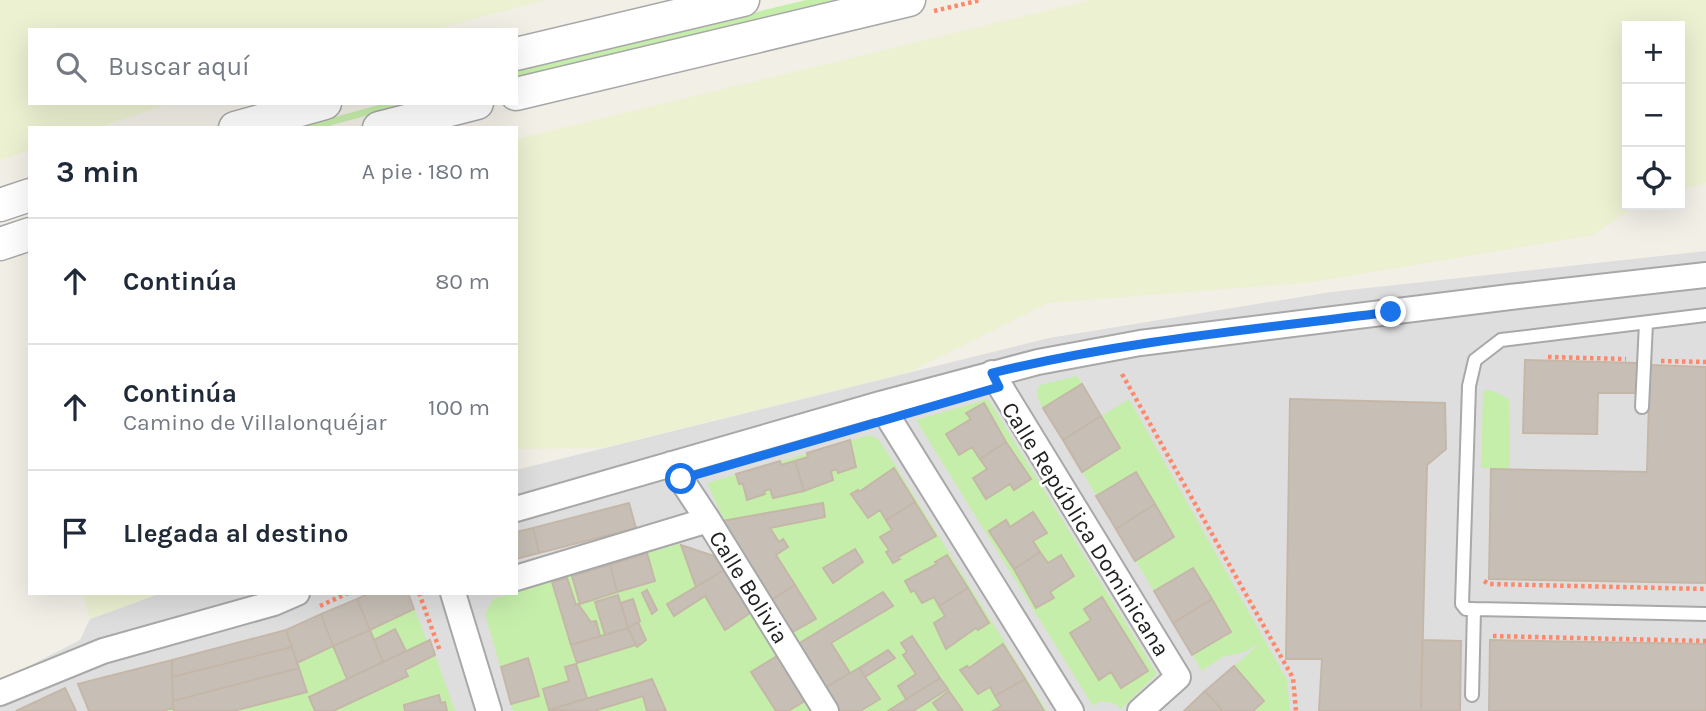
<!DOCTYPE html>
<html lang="es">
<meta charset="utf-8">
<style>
body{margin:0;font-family:Karla,sans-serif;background:#f2f2f3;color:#1f2937}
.controls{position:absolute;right:21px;top:21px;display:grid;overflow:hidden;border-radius:0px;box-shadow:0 7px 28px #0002}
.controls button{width:63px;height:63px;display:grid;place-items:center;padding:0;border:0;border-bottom:2px solid #e0e1e3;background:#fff;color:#1f2937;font:35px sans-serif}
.stop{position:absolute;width:21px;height:21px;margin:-16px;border:5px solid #1a73e8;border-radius:50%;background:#fff}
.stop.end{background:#1a73e8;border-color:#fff;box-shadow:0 2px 7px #0008}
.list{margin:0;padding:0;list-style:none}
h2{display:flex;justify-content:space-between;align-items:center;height:91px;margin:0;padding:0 28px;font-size:30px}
h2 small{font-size:23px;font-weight:400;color:#747a83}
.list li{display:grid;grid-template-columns:46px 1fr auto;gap:21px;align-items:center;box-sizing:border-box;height:126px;padding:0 28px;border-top:2px solid #e0e1e3}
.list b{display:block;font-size:26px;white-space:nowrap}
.list p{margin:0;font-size:23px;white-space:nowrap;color:#747a83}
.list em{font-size:23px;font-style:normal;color:#747a83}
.icon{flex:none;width:38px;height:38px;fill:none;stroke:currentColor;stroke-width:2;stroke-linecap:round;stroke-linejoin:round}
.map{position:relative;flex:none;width:1706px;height:711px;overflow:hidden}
.search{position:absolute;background:#fff;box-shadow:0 7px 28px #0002;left:28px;top:28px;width:490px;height:77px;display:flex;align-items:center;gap:18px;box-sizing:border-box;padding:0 24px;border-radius:0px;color:#747a83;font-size:26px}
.panel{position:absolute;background:#fff;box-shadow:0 7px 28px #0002;left:28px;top:126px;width:490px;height:469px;border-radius:0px}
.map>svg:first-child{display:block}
.residential{fill:#dfdede}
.farmland{fill:#ecf1d2}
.grass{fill:#c6eeab}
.building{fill:#c7bfb6;stroke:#c5b7a8;stroke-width:2}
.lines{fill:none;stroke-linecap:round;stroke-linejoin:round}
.service-casing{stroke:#a8a8a8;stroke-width:16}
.minor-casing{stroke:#a8a8a8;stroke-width:28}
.tertiary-casing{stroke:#a8a8a8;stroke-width:35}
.path{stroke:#ff886b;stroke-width:4.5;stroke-dasharray:3.5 3.5;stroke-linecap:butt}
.service{stroke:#fff;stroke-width:12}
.minor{stroke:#fff;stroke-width:24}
.tertiary{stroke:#fff;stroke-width:32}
.route{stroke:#1a73e8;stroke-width:9}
.labels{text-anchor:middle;stroke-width:5;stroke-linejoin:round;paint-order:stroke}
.street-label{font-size:23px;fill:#212121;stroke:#fff}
</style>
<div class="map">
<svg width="1706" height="711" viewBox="0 0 1706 711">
<rect width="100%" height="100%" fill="#f2efe7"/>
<path class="residential" d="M1706,251V711H0V681L80,640L90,619L161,593H516V470L1049,338L1331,292Z"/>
<path class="farmland" d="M0,0H545L430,30H30V103H171L97,128H30V150L0,160Z
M1090,0H1706V183L1680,190V26H1627V205H1637L1593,235L1313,282L1048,303L910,372L603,448L516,449V139Z
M83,593H161L90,619Z"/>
<path class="grass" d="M806,0H836L516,77V70Z
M386,103H413L321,128H295Z
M1077,376L1082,384L1043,408C1038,401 1034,392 1040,385Z
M1491,390L1509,399L1510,469L1481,468L1483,391Z
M988,399L1157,674L1121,709L1116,704L1100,701L1093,706L916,420Z
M1129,399L1287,680L1290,711H1184L1259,644L1244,652L1222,657L1202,671L1063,440Z
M869,435L878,439L892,460L1047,711H840L722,521L724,520L707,483Z
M678,544L717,557L811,711H513L485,614L493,599Z
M369,593H408L427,640H430L455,711H163L173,708L172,660L286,630Z"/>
<path class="building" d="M1525,360L1638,363L1637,393H1598L1597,434L1523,433Z
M1650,365L1706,367V583L1489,579L1491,469L1647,472Z
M1082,384L1101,416L1063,440L1043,408Z
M1290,399L1445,403L1446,449L1427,465L1421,711H1319L1322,659H1286Z
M984,403L1006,442L980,459L972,447L959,455L946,434L971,419L966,413Z
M1101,416L1120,448L1082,472L1063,440Z
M850,440L856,467L838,473L837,469L831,471L833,480L804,491L795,461L808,457L807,453Z
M1006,442L1031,479L1014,490L1010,484L986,499L973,478L987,469L980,459Z
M780,461L781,465L795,461L804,491L773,498L770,489L764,491L765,494L747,500L743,484H739L736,474Z
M894,468L915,502L886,520L880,510L868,518L851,494L858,490L859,492Z
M1136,472L1155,504L1116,529L1096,496Z
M915,502L936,536L898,557L900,559L893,563L886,552L889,550L880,537L892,530L886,520Z
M629,503L636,528L539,553L533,528Z
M823,503L825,517L770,528L779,542L783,539L788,547L776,555L795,585L771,600L722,521Z
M1155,504L1174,537L1135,561L1116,529Z
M1033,512L1047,533L1033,541L1040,552L1014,569L989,531L1006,520L1010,527Z
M533,528L539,553L516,559V532Z
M681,545L717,557L724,570L696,587Z
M855,549L863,562L833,583L823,568Z
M1040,552L1048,563L1061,555L1074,576L1050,592L1054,598L1036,608L1014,569Z
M647,553L655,581L617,592L610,565Z
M947,555L968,588L939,606L934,597L922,603L914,590L911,592L905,581L937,564L935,562Z
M610,565L617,592L580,604L572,576Z
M1193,568L1212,599L1173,623L1154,591Z
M724,570L750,613L725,630L705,596L674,616L667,604Z
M567,578L576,605L578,604L591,622L596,621L600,636L571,645L552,582Z
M795,585L816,619L791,633L771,600Z
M968,588L989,623L978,630L976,628L946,649L934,623L945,616L939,606Z
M647,590L657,610L652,614L642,593Z
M883,592L893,606L831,643L850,673L825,688L798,644Z
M369,593H408L414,609L370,630L357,599Z
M618,595L628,628L605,635L595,602Z
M1102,597L1148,671L1121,688L1111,672L1099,680L1070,633L1091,620L1084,609Z
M357,599L370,630L333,646L321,614Z
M633,599L640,621L628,628L621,603Z
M1212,599L1231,632L1192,655L1173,623Z
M321,614L333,646L297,663L286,630Z
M638,622L646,640L637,647L628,628Z
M628,628L636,645L577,663L571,645Z
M395,629L406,651L383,662L374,640Z
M286,630L292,647L172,677V660Z
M370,630L383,662L347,679L333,646Z
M912,636L940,678L906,699L898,686L916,674L903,655L907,652L901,643Z
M430,640L435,655L405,670L408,676L333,711H315L309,697Z
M1422,640L1461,641L1460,711H1421Z
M1490,640L1706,644V711H1489Z
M1003,644L1025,679L995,696L990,687L978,694L960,670L967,666L969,668Z
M292,647L299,668L173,701L172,677Z
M888,650L895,658L865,677L859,668Z
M777,656L805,701L788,711H776L751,672Z
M528,658L539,696L511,704L501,667Z
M172,660L173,708L163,711H89L78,684Z
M576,664L587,698L549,710L543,689L569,681L565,667Z
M1234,666L1264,701L1253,711H1223L1205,691Z
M299,668L307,692L233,711H174L173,701Z
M859,668L880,699L860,711H840L825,688Z
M940,678L948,689L913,711H888Z
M652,679L666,711H647L643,696L594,711L549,710Z
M1025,679L1044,711H993L1001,706L995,696Z
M65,688L76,711H16Z
M949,691L963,711H939L933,703Z
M1205,691L1223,711H1184Z
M439,695L441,703L445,702L447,711H405L404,705Z"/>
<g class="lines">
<defs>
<path id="service" d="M1706,315L1501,340L1475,360L1469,386L1462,604L1466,609H1474L1706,614
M1642,407L1646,323
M1472,695L1474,609"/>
<path id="minor" d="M992,373L1178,677L1140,711
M880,404L1071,711
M671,464L708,520L826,711
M516,509L880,404L1038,362L1140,343L1510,297L1706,275
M516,578L708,520
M453,593L489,711
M0,693L103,651L274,603L297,593"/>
<path id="tertiary" d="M516,54L743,0
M516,94L909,0
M235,128L325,103
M379,128L477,103
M0,205L30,195
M0,244L30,234"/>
</defs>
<use href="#service" class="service-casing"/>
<use href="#minor" class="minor-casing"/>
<use href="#tertiary" class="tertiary-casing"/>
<path class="path" d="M934,11L981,0
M1548,357L1626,359
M1661,361L1706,362
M1122,374L1293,678L1296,711
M1484,581L1489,584L1706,589
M419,593L440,651
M320,606L348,593
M1493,636L1706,641"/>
<use href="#service" class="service"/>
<use href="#minor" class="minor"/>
<use href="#tertiary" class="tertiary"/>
</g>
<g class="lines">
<path class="route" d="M681,479L999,387L992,373C1123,341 1257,329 1391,312"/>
</g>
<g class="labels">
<g class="street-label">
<text transform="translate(1086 529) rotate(58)" y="8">Calle República Dominicana</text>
<text transform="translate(749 587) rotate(58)" y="8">Calle Bolivia</text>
</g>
</g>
</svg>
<div class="controls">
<button>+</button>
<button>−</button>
<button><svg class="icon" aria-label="locate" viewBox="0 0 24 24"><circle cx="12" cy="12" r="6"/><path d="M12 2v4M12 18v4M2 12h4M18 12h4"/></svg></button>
</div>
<div class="stop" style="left:681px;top:479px"></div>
<div class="stop end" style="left:1391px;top:312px"></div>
<div class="search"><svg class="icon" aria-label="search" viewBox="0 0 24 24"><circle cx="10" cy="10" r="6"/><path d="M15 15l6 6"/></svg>Buscar aquí</div>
<section class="panel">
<h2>3 min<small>A pie · 180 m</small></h2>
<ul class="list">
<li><svg class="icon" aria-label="ahead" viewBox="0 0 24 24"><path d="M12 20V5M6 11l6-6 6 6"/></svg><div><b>Continúa</b></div><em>80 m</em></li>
<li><svg class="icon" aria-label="ahead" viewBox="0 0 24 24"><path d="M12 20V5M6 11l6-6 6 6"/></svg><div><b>Continúa</b><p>Camino de Villalonquéjar</p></div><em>100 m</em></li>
<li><svg class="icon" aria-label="arrive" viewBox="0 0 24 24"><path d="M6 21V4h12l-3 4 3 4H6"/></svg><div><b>Llegada al destino</b></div></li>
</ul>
</section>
</div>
